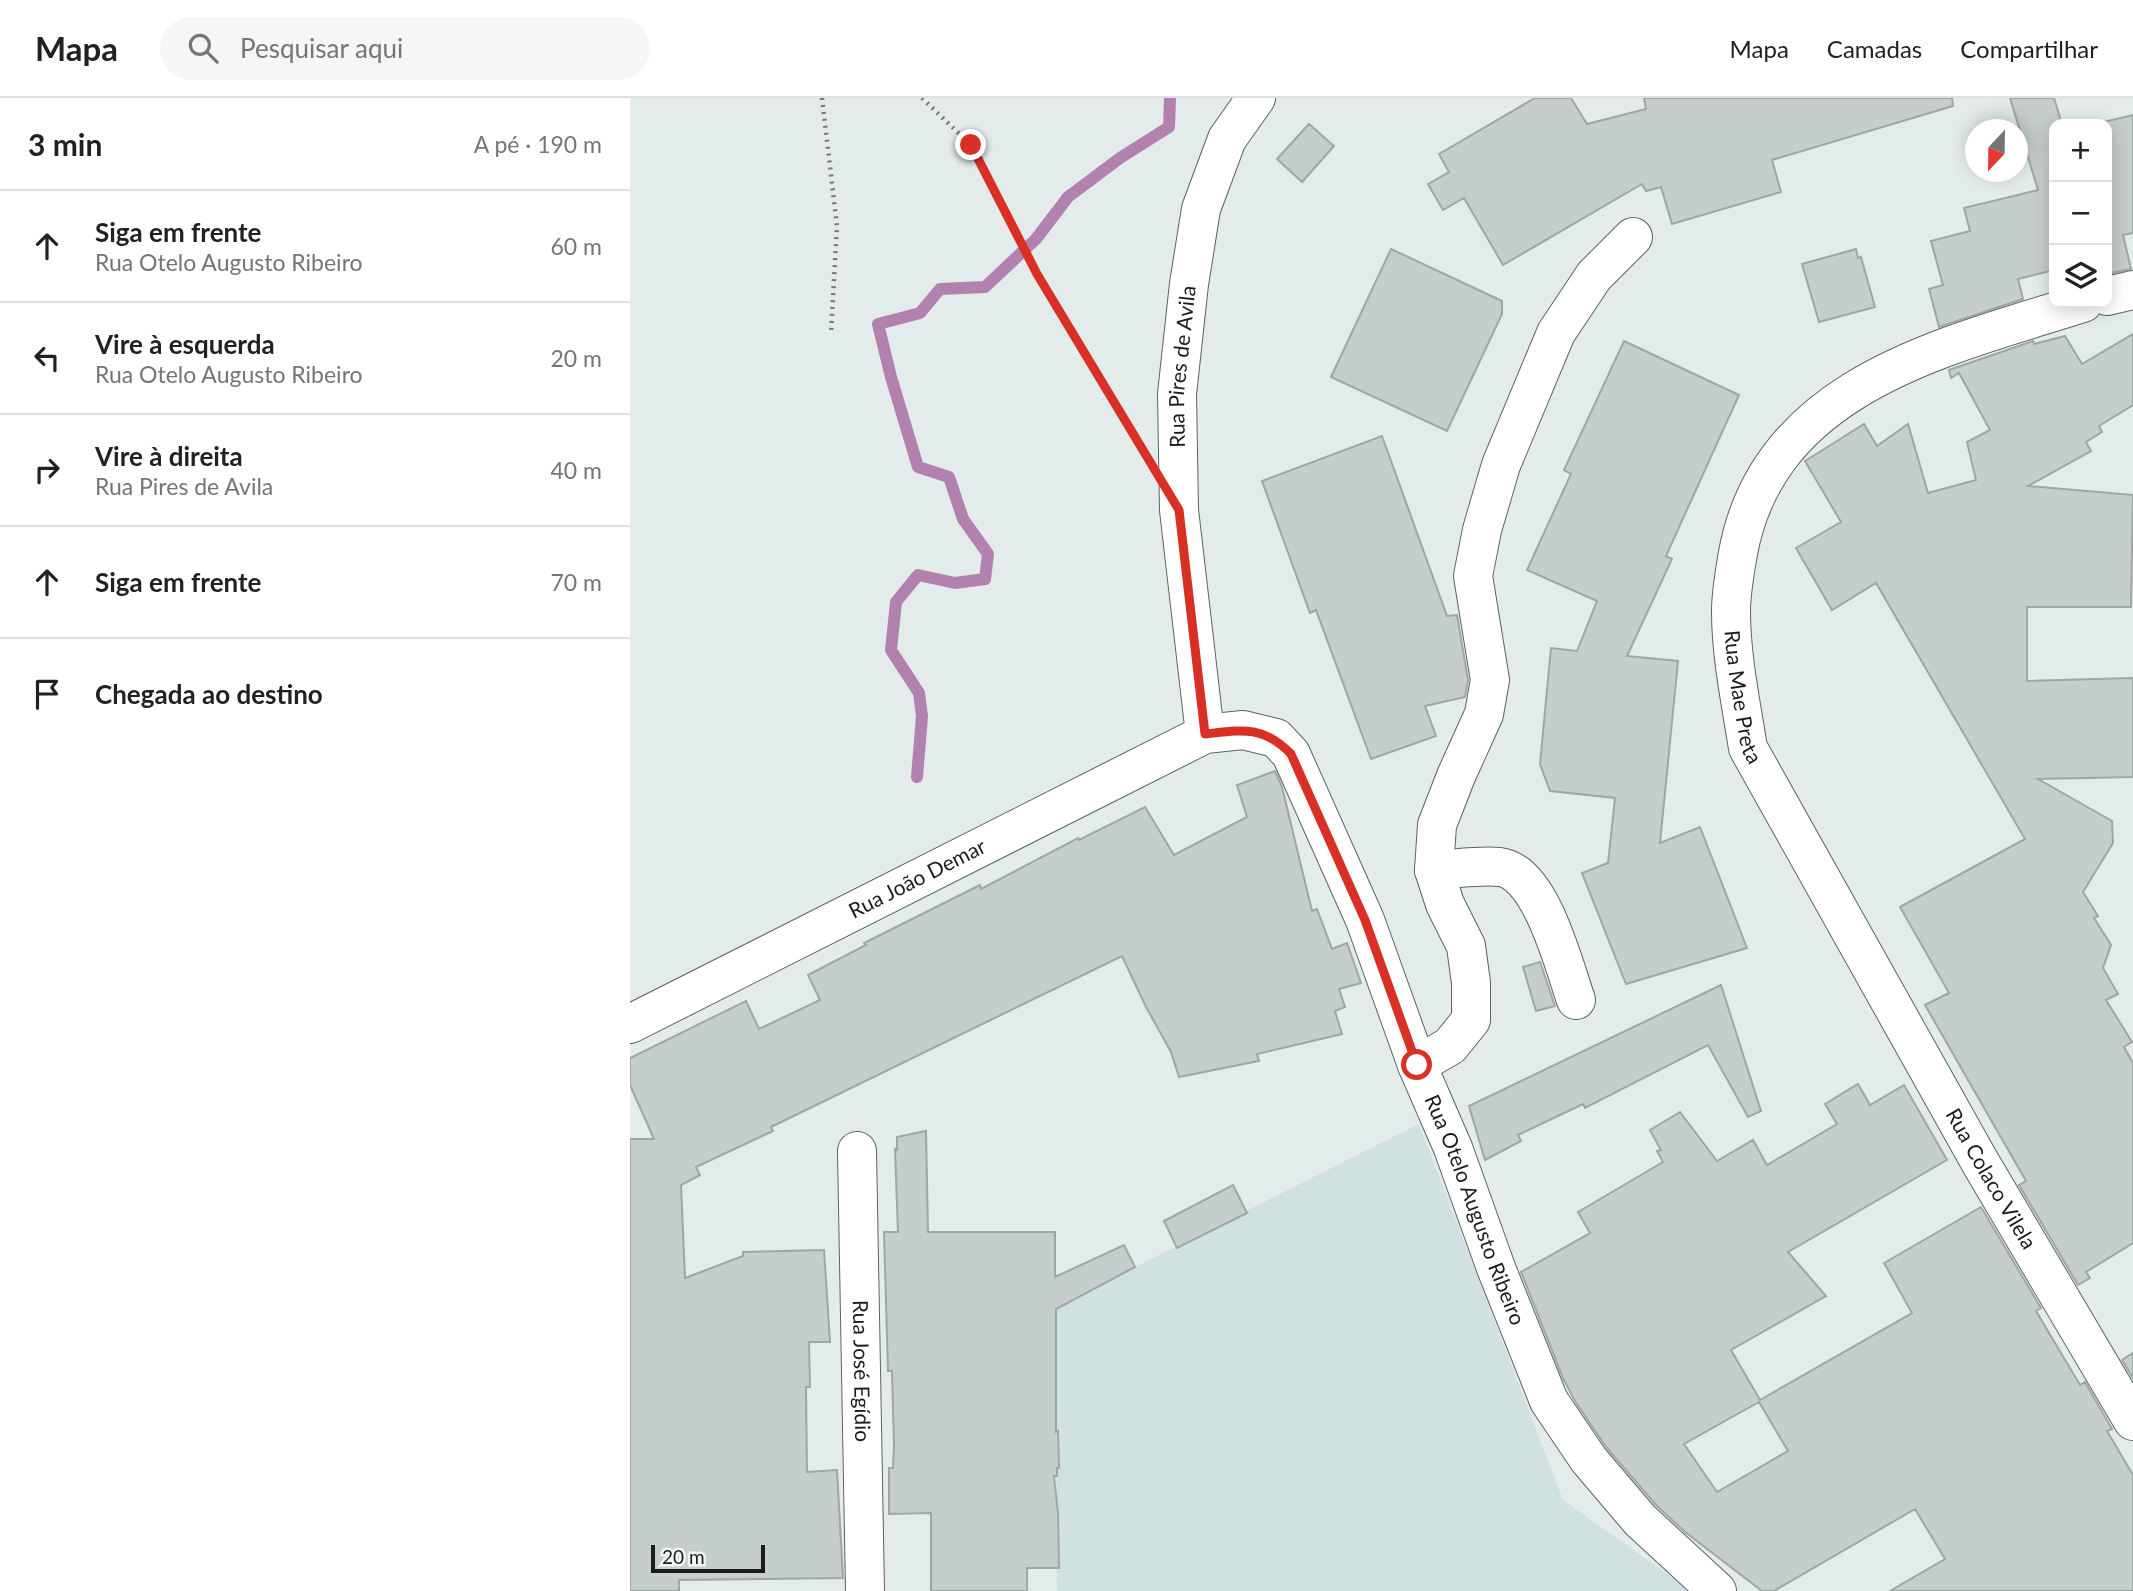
<!DOCTYPE html>
<html lang="pt">
<meta charset="utf-8">
<style>
body{margin:0;font-family:Lato,sans-serif;background:#f6f6f6;color:#202124}
.controls{position:absolute;right:21px;top:21px;display:grid;overflow:hidden;border-radius:14px;box-shadow:0 4px 18px #0003}
.controls button{width:63px;height:63px;display:grid;place-items:center;padding:0;border:0;border-bottom:2px solid #e0e0e0;background:#fff;color:#202124;font:35px sans-serif}
.compass{position:absolute;left:1335px;top:21px;width:63px;height:63px;border-radius:50%;background:#fff;box-shadow:0 4px 18px #0003;rotate:202deg}
.scale{position:absolute;left:21px;bottom:18px;width:114px;box-sizing:border-box;padding-left:7px;border:4px solid #1a1d1d;border-top:0;font-size:19px;line-height:24px;white-space:nowrap;color:#1a1d1d;-webkit-text-stroke:5px #f1f8f8;paint-order:stroke}
.stop{position:absolute;width:21px;height:21px;margin:-16px;border:5px solid #d93025;border-radius:50%;background:#fff}
.stop.end{background:#d93025;border-color:#fff;box-shadow:0 2px 7px #0008}
.list{margin:0;padding:0;list-style:none}
h2{display:flex;justify-content:space-between;align-items:center;height:91px;margin:0;padding:0 28px;font-size:30px}
h2 small{font-size:23px;font-weight:400;color:#757577}
.list li{display:grid;grid-template-columns:46px 1fr auto;gap:21px;align-items:center;box-sizing:border-box;height:112px;padding:0 28px;border-top:2px solid #e0e0e0}
.list b{display:block;font-size:26px;white-space:nowrap}
.list p{margin:0;font-size:23px;white-space:nowrap;color:#757577}
.list em{font-size:23px;font-style:normal;color:#757577}
.icon{flex:none;width:38px;height:38px;fill:none;stroke:currentColor;stroke-width:2;stroke-linecap:round;stroke-linejoin:round}
.map{position:relative;flex:none;width:1503px;height:1493px;overflow:hidden}
header{display:flex;align-items:center;gap:42px;box-sizing:border-box;height:98px;padding:0 35px;background:#fff;border-bottom:2px solid #e0e0e0}
header strong{font-size:33px}
nav{display:flex;gap:38px;margin-inline-start:auto;font-size:24px}
.search{width:490px;height:63px;background:#f6f6f6;display:flex;align-items:center;gap:18px;box-sizing:border-box;padding:0 24px;border-radius:38px;color:#757577;font-size:26px}
main{display:flex}
aside{flex:1;background:#fff}
.map>svg:first-child{display:block}
.built{fill:#d0e1e1}
.lines{fill:none;stroke-linecap:round;stroke-linejoin:round}
.stream{stroke:#b281ae;stroke-width:12}
.building{fill:#c6cdcd;stroke:#9fa6a6;stroke-width:2;fill-rule:evenodd}
.minor-casing{stroke:#5c6363;stroke-width:40}
.path{stroke:#757a7a;stroke-width:4.5;stroke-dasharray:2 5;stroke-linecap:butt}
.minor{stroke:#fff;stroke-width:38}
.route{stroke:#d93025;stroke-width:9}
.labels{text-anchor:middle;stroke-width:5;stroke-linejoin:round;paint-order:stroke}
.street-label{font-size:21px;fill:#1a1d1d;stroke:#f1f8f8}
</style>
<header>
<strong>Mapa</strong>
<div class="search"><svg class="icon" aria-label="search" viewBox="0 0 24 24"><circle cx="10" cy="10" r="6"/><path d="M15 15l6 6"/></svg>Pesquisar aqui</div>
<nav><a>Mapa</a><a>Camadas</a><a>Compartilhar</a></nav>
</header>
<main>
<aside>
<h2>3 min<small>A pé · 190 m</small></h2>
<ul class="list">
<li><svg class="icon" aria-label="ahead" viewBox="0 0 24 24"><path d="M12 20V5M6 11l6-6 6 6"/></svg><div><b>Siga em frente</b><p>Rua Otelo Augusto Ribeiro</p></div><em>60 m</em></li>
<li><svg class="icon" aria-label="left" viewBox="0 0 24 24"><path d="M17 20v-9H6M10 6l-5 5 5 5"/></svg><div><b>Vire à esquerda</b><p>Rua Otelo Augusto Ribeiro</p></div><em>20 m</em></li>
<li><svg class="icon" aria-label="right" viewBox="0 0 24 24"><path d="M7 20v-9h11M14 6l5 5-5 5"/></svg><div><b>Vire à direita</b><p>Rua Pires de Avila</p></div><em>40 m</em></li>
<li><svg class="icon" aria-label="ahead" viewBox="0 0 24 24"><path d="M12 20V5M6 11l6-6 6 6"/></svg><div><b>Siga em frente</b></div><em>70 m</em></li>
<li><svg class="icon" aria-label="arrive" viewBox="0 0 24 24"><path d="M6 21V4h12l-3 4 3 4H6"/></svg><div><b>Chegada ao destino</b></div></li>
</ul>
</aside>
<div class="map">
<svg width="1503" height="1493" viewBox="0 0 1503 1493">
<rect width="100%" height="100%" fill="#e3ebeb"/>
<path class="built" d="M789,1026L933,1402L1061,1493H427L426,1209Z"/>
<g class="lines">
<path class="stream" d="M287,679L292,618L289,595L261,552L266,504L288,477L325,485L355,481L358,456L333,421L319,379L288,369L261,279L248,226L290,215L310,191L355,189L406,141L438,99L490,60L539,29L540,0"/>
</g>
<path class="building" d="M905,0H941L957,26L1016,11L1014,0H1322L1323,8L1142,62L1151,94L1042,126L1031,89L1016,93L1012,86L873,167L834,100L813,112L798,86L819,74L809,56Z
M1380,0H1424L1432,26H1424V172L1388,181L1393,201L1309,229L1299,191L1313,187L1301,143L1340,133L1334,110L1408,92Z
M1503,17V135L1493,137L1501,171L1477,176V26H1465Z
M679,26L704,48L672,84L647,61Z
M761,151L872,203V216L817,333L701,279Z
M1226,151L1228,160L1231,159L1245,209L1189,224L1172,166Z
M1503,236V307L1469,328L1472,334L1456,344L1461,353L1398,388L1503,397L1501,509H1397V583L1503,580V679L1408,681L1482,723L1483,745L1453,794L1468,818L1464,820L1481,847L1473,870L1488,896L1476,902L1502,944L1494,949L1503,965V1145L1456,1174L1460,1180L1448,1187L1389,1087L1396,1083L1295,907L1319,895L1270,809L1395,741L1246,485L1202,512L1166,450L1211,424L1175,363L1207,343L1234,326L1247,348L1278,326L1298,395L1346,382L1337,344L1360,332L1329,275L1321,280L1319,272L1403,243L1404,246L1435,238L1452,266Z
M994,243L1109,297L1036,458L1042,461L997,558L1048,563L1030,745L1070,729L1117,850L996,886L952,775L978,765L985,700L920,693L910,666L921,550L947,553L967,503L897,472L941,376L934,372Z
M752,338L817,518L827,517L838,582L835,599L795,608L806,638L741,661L686,512L680,515L632,383Z
M645,673L652,689L682,813L687,811L702,851L717,845L731,885L709,891L715,909L705,913L712,936L627,956L629,963L549,979L541,954L516,909L492,858L141,1029L143,1033L66,1069L70,1077L51,1087L55,1180L113,1158V1154L194,1152L200,1244H179L180,1289H176L177,1374L207,1372L213,1480L49,1482V1493H0V1041H24L0,987V960L116,903L129,931L190,902L178,877L236,847L234,845L350,787L351,791L448,740L449,742L515,709L544,757L617,719L607,687Z
M910,864L925,908L906,913L893,869Z
M1091,887L1131,1013L1118,1019L1078,947L955,1010L953,1006L888,1037L891,1043L855,1062L839,1008Z
M1228,986L1240,1007L1274,987L1317,1062L1158,1154L1196,1198L1101,1252L1130,1302L1282,1215L1254,1165L1351,1109L1411,1210L1406,1213L1450,1287L1455,1284L1482,1331L1477,1333L1503,1377V1493H1260L1315,1461L1285,1411L1144,1493H1132L1055,1434L1026,1407L976,1349L945,1303L933,1280L891,1174L960,1135L948,1114L1033,1064L1027,1053L1031,1052L1020,1032L1050,1014L1087,1063L1123,1042L1137,1067L1207,1026L1195,1006ZM1129,1304L1158,1353L1087,1394L1054,1346Z
M296,1033L298,1134H425V1179L494,1147L505,1169L426,1211V1334L428,1333L429,1370H427V1378H424L428,1415L429,1470H397V1493H301V1415L259,1416V1370H263L264,1349L262,1273H258L254,1134H268L265,1051L267,1052V1039Z
M603,1087L617,1115L547,1150L534,1123Z
M1503,1255V1280L1492,1262Z"/>
<g class="lines">
<defs>
<g id="minor">
<path d="M1477,198L1503,192"/>
<path id="s1" d="M1453,205C1314,249 1139,287 1108,455C1105,473 1101,494 1101,513C1101,559 1111,605 1118,650L1350,1064L1503,1323"/>
<path id="s2" d="M575,636L549,412L547,296L559,186L571,111L597,41L626,0"/>
<path d="M804,772C825,771 849,767 870,769C911,774 934,868 946,902"/>
<path id="s3" d="M0,926L575,636L613,632L646,640L661,656L735,822L787,967L823,1050L866,1170L919,1303L959,1362L1010,1422L1087,1493"/>
<path d="M787,967L820,948L841,922V885L836,848L815,806L804,772L807,727L826,678L854,616L860,582L843,478L852,432L871,367L926,235L964,178L1003,139"/>
<path id="s4" d="M227,1053L235,1493"/>
</g>
</defs>
<use href="#minor" class="minor-casing"/>
<path class="path" d="M192,0L207,128L201,235
M292,0L341,47L407,176L509,346"/>
<use href="#minor" class="minor"/>
</g>
<g class="lines">
<path class="route" d="M341,47L407,176L549,412L575,636C612,632 633,627 661,656L735,822L787,967"/>
</g>
<g class="labels">
<g class="street-label">
<text dy="7" stroke="none"><textPath href="#s2" startOffset="369">Rua Pires de Avila</textPath></text>
<text dy="7" stroke="none"><textPath href="#s1" startOffset="597">Rua Mae Preta</textPath></text>
<text dy="7" stroke="none"><textPath href="#s3" startOffset="322">Rua João Demar</textPath></text>
<text dy="7" stroke="none"><textPath href="#s1" startOffset="1143">Rua Colaco Vilela</textPath></text>
<text dy="7" stroke="none"><textPath href="#s3" startOffset="1230">Rua Otelo Augusto Ribeiro</textPath></text>
<text dy="7" stroke="none"><textPath href="#s4" startOffset="220">Rua José Egídio</textPath></text>
</g>
</g>
</svg>
<div class="controls">
<button>+</button>
<button>−</button>
<button><svg class="icon" aria-label="layers" viewBox="0 0 24 24"><path d="M12 4l9 5-9 5-9-5zM3 14l9 5 9-5"/></svg></button>
</div>
<svg class="compass" viewBox="-18 -18 36 36"><path d="M0-13l5 13h-10z" fill="#e53935"/><path d="M0 13l5-13h-10z" fill="#757577"/></svg>
<div class="scale">20 m</div>
<div class="stop" style="left:787px;top:967px"></div>
<div class="stop end" style="left:341px;top:47px"></div>
</div>
</main>
